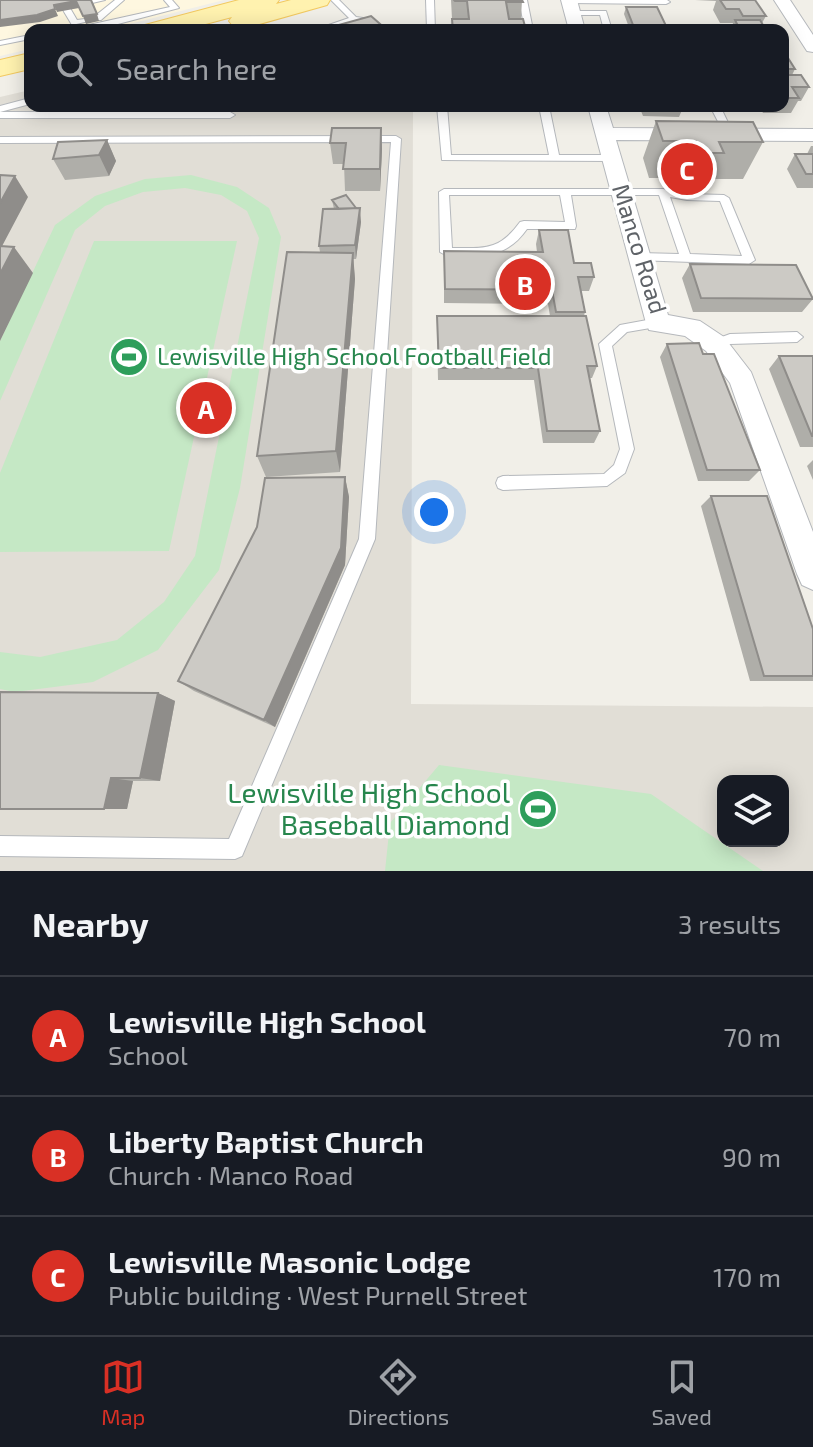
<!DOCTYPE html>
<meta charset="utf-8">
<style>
body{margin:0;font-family:"Exo 2",sans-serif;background:#20242c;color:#f1f3f6}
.controls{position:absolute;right:24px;bottom:24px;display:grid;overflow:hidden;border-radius:16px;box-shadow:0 4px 20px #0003}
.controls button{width:72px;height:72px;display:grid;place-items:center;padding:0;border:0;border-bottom:2px solid #363941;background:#171b24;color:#f1f3f6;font:40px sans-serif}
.you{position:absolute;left:434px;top:512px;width:28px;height:28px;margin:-20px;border:6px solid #fff;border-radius:50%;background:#1a73e8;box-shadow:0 0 0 12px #1a73e833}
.badge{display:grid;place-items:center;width:52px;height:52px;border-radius:50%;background:#d93025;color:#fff;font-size:26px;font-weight:700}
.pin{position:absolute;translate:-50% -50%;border:4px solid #fff;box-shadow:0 2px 8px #0006}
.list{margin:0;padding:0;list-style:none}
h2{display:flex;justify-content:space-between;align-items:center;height:104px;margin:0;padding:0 32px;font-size:34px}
h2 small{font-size:26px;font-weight:400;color:#9ea1a6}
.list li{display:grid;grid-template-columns:52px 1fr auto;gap:24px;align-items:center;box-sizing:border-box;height:120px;padding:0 32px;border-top:2px solid #363941}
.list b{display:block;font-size:30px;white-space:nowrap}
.list p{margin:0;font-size:26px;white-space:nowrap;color:#9ea1a6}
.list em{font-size:26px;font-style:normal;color:#9ea1a6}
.icon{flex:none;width:44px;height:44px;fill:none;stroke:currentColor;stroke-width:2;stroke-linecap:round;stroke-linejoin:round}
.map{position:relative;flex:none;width:813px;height:871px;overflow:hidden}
.search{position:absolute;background:#171b24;box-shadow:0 4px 20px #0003;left:24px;right:24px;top:24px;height:88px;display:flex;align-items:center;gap:20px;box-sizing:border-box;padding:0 28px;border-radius:16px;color:#9ea1a6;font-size:30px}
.sheet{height:464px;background:#171b24}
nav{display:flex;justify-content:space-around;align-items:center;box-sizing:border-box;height:112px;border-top:2px solid #363941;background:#171b24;font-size:22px;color:#9ea1a6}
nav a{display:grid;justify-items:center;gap:4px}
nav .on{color:#d93025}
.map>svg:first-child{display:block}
.commercial{fill:#fef7e0}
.education{fill:#e1ded6;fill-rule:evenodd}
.green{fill:#c5e8c5}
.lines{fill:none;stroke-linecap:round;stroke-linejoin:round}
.lane-casing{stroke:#b5b8bc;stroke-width:2}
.street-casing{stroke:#b5b8bc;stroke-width:2}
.primary-casing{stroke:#f2c960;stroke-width:2}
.lane{fill:#fff;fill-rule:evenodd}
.street{fill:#fff;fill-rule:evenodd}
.primary{fill:#fff2af;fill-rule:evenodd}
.wall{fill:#afaea9}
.shaded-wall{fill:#8f8d8a}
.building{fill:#cccac5;stroke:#8f8d8a;stroke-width:2}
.labels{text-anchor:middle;stroke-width:7;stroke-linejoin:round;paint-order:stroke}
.street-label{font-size:24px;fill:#5f6368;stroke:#fff}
.leisure-label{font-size:24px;fill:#27864d;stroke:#fff;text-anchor:start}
.near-leisure-label{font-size:28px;fill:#27864d;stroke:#fff;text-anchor:end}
</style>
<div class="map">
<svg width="813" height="871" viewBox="0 0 813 871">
<rect width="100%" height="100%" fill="#f1efe8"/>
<path class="commercial" d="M0,0H224L106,30H30V49L0,56Z"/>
<path class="education" d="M30,90V106H258L257,111H413L411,704L813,707V871H0V97ZM723,781H783V841H723Z"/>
<path class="green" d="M191,175L237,187L269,208L281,237L240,488L219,570L158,650L93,682L15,692L0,689V652L40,657L117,640L164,602L195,556L259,238L247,211L221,195L185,188L143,192L105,206L75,230L0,401V341L55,225L95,196L145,179Z
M94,241H237L169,551L0,552V473Z
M439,765L651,794L763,871H385L390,823Z"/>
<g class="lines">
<defs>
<path id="lane" d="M88,0H105L88,4Z
M115,0H124L101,20H95V16Z
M164,0H172L179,8L95,30H66L170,7Z
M331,0H339L356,17L370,19L389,30C378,30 370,23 358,22C343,21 329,30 314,30L349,18Z
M426,0H434L435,30H427Z
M519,0H527L533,30H525Z
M566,0H667L670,2L666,4L569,3Z
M64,8H70L77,20L85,19L89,21L72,25L63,10Z
M572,11H606L612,30H604L600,15H569V11Z
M221,25L228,30H219L217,27Z
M30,35V39L0,45V41Z
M30,98V104L0,112V106Z
M437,106H447L451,155H549L539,106H549L559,155H612L617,158L612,161L442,160Z
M710,106H720L734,135L732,137H726Z
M0,112H230L235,115L230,118H0Z
M396,136L401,139L375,539L242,856L235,859L0,856V836L229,839L359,539L391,142L0,143V137Z
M444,189H663L687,194L724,195L729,198L755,260L749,264L635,260V254L639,253L679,254L659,195H571L576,226L575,229H527C511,252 492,257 465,256C456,256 447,257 440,252L439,192ZM449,195H560L565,222L524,221L520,222C499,251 485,248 452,248ZM670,197L687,200L720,201L742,256L690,254Z
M658,318L662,320L664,323L662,326L627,332L612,346L634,449L625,473L607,486L503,490L498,488L496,483L498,478L503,476L604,474L614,465L620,449L599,344L620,325Z
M797,332L803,337L797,342L730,344L715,349L709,344L711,341L730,334Z"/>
<path id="street" d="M561,0H577L585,30H569Z
M774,0H790L813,35V52L807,51Z
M588,106H606L613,128L813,129V141L616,140L668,315L700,321L724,337L751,372L813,532V590L802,585L797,574L730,383L706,351L685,336L649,330L646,323Z"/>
<path id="primary" d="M239,0H279L276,4L291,0H330L327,5L242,29L233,26L229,21L232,17L183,30H141L145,25Z
M30,53V69L0,76V60Z"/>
</defs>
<use href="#lane" class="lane-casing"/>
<use href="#street" class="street-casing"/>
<use href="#primary" class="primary-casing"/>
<use href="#lane" class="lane"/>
<use href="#street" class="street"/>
<use href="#primary" class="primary"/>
</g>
<path class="wall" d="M451,0H522L521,19L526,30H451L452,19Z
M695,0H755L766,16L762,23L766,30H731L733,23H720L713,10L716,1Z
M626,7L668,30H630L624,14Z
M783,50L795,69L792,75L809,87L801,101H798L791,113H763L759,106H783Z
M639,106H694L692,110H682L679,117L643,116Z
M656,121L763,142L743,179H712L706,190H684L680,178H649L643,158Z
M381,128L382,149L380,191H345L344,164H333L330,143Z
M107,140L116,161L109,176L65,180L53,159Z
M811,146H813V188H797L787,169L795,154H807Z
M332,200L361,222L356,259H353L355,279L340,472L266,477L257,456L320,252L319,246L334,209Z
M539,230L574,263L594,277L589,291H581L585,312L584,316L597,366L592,378H590L600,431L594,443H543L534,380H438L437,329V316H550L548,304L444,303V251L537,252L536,244Z
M690,264L813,299L802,312H693L682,278Z
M667,344L703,354L760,470L749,481H698L660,357Z
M779,356H813V447H800L769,369Z
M813,460V480L807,466Z
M345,477L349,497L345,565L275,727L194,691L178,681Z
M711,496L813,629V681H750L701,506Z
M158,693L175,701L160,781H133L127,809H0Z"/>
<path class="shaded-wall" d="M76,1L79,8L57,12L54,5Z
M55,9L58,16L40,22L0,27V20Z
M97,14L99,21L86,24L83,16Z
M381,128L382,149L380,191V169Z
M107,140L116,161L109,176L99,155Z
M15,176L28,197L0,250V203Z
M360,208L361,222L356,259L355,245Z
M14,247L33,273L0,341V274Z
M353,253L355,279L340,472L336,451Z
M345,477L349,497L345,565L275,727L264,720Z
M158,693L175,701L160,781L140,778Z
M111,778L133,781L127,809H104Z"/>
<path class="building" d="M0,0H91L97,14L83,16L76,1L54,5L55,9L37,15L0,20Z
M454,0H522L523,2H506L509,19H523L526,30H453L452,19H469L467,1H455Z
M720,0H755L766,16H743L739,9H726Z
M626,7H657L668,30H635Z
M371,16L387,30H339L335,26Z
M735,20H760L766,30H740Z
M783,50L795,69H783Z
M783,75H801L809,87H792L799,98H783Z
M656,121L753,122L763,142H719L724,153H700L696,141H663Z
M332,128H381L380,169H343L346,143H330Z
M107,140L99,155L53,159L58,142Z
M795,154H813V174H806Z
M0,175L15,176L0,203Z
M346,195L356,208L339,209L332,200Z
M360,208L355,245L319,246L323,209Z
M539,230H568L574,263H591L594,277H578L585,312H556L552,290L445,289L444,251L543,252Z
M0,246L14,247L0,274Z
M287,252L353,253L336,451L257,456Z
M690,264L796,265L813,299L701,298Z
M437,316H586L597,366H587L600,431H547L538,368H439Z
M699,343L703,354H714L760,470H707L667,344Z
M779,356H813V436H812Z
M345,477L341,548L264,720L178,681L257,527L265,478Z
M711,496H767L813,629V676H764Z
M0,692L158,693L140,778H111L104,809H0Z"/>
<defs>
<symbol id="stadium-disc" viewBox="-11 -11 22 22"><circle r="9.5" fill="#2e9e5b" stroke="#fff"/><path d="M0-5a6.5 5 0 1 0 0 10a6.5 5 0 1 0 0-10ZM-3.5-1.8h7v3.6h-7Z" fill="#fff"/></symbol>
</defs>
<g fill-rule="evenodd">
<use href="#stadium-disc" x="107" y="335" width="44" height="44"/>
<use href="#stadium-disc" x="516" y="787" width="44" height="44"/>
</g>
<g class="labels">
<g class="street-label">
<text transform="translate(639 249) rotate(73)" y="8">Manco Road</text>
</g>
<g class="leisure-label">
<text x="157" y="365">Lewisville High School Football Field</text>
</g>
<g class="near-leisure-label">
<text x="510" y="803">Lewisville High School<tspan x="510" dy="32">Baseball Diamond</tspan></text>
</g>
</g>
</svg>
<div class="controls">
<button><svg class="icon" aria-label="layers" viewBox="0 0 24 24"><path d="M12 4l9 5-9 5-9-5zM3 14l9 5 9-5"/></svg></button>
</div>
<div class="you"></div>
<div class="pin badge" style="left:206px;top:408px">A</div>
<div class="pin badge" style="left:525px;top:284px">B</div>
<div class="pin badge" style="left:687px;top:169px">C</div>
<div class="search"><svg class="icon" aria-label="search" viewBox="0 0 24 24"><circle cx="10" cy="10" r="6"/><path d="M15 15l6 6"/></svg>Search here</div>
</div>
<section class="sheet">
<h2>Nearby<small>3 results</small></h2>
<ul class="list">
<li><span class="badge">A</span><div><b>Lewisville High School</b><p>School</p></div><em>70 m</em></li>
<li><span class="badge">B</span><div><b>Liberty Baptist Church</b><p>Church · Manco Road</p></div><em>90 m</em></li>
<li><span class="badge">C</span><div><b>Lewisville Masonic Lodge</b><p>Public building · West Purnell Street</p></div><em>170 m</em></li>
</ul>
</section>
<nav>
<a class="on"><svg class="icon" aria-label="map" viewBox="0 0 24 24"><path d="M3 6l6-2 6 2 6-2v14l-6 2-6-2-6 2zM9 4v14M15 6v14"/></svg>Map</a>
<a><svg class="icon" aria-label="directions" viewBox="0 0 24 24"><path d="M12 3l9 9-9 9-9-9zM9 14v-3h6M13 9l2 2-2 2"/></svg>Directions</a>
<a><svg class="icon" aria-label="saved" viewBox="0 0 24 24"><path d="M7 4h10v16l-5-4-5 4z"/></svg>Saved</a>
</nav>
